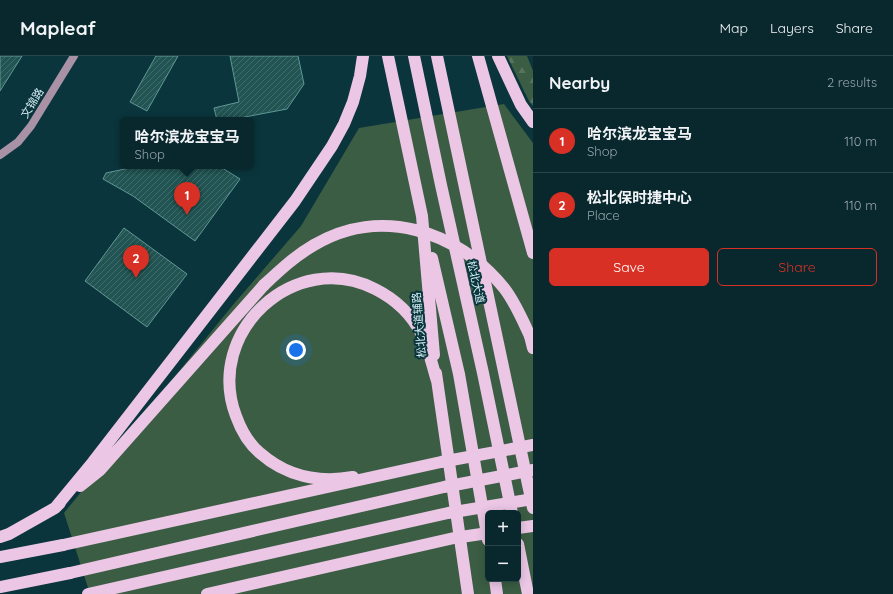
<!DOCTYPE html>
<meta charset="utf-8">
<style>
body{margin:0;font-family:Quicksand,"Noto Sans SC",sans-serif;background:#113035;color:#f1f3f6}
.controls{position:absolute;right:12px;bottom:12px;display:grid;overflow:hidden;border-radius:6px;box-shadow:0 2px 10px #0003}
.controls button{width:36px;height:36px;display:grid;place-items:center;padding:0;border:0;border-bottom:1px solid #294449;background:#08282d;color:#f1f3f6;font:20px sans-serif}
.you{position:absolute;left:296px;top:294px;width:14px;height:14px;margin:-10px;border:3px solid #fff;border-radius:50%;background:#1a73e8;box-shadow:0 0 0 6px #1a73e833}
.badge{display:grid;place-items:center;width:26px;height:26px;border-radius:50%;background:#d93025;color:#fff;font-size:13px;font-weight:700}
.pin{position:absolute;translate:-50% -33px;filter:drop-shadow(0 1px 2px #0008)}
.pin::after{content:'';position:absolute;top:21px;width:14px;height:12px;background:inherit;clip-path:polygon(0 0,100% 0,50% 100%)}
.popup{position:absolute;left:120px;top:61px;width:134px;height:52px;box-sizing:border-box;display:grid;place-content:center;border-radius:6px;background:#08282d;filter:drop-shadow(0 1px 3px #0005);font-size:13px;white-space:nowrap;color:#98a6aa}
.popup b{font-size:15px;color:#f1f3f6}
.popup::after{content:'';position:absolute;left:50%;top:100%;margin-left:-8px;border:8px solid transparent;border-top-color:#08282d}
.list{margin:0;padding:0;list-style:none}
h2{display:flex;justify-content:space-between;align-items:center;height:52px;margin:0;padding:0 16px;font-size:17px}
h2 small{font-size:13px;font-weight:400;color:#98a6aa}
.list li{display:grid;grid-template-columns:26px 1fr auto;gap:12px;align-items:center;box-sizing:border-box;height:64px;padding:0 16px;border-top:1px solid #294449}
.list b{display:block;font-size:15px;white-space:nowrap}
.list p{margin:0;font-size:13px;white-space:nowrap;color:#98a6aa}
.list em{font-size:13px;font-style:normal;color:#98a6aa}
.actions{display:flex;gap:8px;padding:12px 16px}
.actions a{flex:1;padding:9px 0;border:1px solid #d93025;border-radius:6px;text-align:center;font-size:14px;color:#d93025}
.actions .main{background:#d93025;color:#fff}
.map{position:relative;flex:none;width:533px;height:538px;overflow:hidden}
header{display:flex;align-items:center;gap:24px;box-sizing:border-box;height:56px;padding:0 20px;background:#08282d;border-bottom:1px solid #294449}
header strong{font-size:19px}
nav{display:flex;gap:22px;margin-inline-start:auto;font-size:14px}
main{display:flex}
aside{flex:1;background:#08282d}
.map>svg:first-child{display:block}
.forest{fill:url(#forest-firs)}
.green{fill:#3b5d43;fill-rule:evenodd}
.building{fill:url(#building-hatch);stroke:#619895}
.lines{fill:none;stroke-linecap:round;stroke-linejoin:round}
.secondary{stroke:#a992a6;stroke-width:8}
.highway{stroke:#ebc6e5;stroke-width:12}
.highway-bridge{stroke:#ebc6e5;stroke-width:12}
.labels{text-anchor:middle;stroke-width:4;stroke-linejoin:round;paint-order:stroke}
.street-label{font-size:11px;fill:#d3edf3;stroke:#0a353c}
</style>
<header>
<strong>Mapleaf</strong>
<nav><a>Map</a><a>Layers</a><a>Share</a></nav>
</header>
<main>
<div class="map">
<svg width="533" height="538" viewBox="0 0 533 538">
<defs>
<pattern id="forest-firs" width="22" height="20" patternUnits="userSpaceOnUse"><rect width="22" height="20" fill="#3b5d43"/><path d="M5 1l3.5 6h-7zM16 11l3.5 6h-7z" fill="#56755f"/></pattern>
<pattern id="building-hatch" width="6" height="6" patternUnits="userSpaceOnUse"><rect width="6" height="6" fill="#215452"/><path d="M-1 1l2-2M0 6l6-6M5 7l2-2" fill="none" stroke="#406d6b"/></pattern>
</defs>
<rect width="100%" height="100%" fill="#0a353c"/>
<path class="forest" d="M507,0H527L533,15V50L529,45Z"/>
<path class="green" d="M504,48L533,87V538H90L64,457L232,250L301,170L359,72ZM488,457H518V523H488Z"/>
<path class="building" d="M0,0H22L0,35Z
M156,0H178L147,55L130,46Z
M230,0H298L304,28L287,53L229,64H217L214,52L239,46Z
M139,110H219L240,123L195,185L133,140L103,123L106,117Z
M124,172L187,218L147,271L85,225Z"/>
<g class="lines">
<path class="secondary" d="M0,99L18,86L31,70L74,0"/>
<path class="highway" d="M388,0L422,160L434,299
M414,0L441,129L483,317L512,457
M437,0C468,151 502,301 533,452
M478,0L533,197
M498,0L521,49L533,66
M432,202L459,318L488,484
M530,280L533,292
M436,317L468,538
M353,421C319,427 286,420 260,397C248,387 241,374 236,360C204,276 295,192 375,233C395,243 412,259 422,279C429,293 432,309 437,325
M80,430L100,414L264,229
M55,452L93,406L295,145L332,90L344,68L353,46L360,20L363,0
M518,472L533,470
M0,481L9,478L55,452L60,447
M518,488L528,538
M0,501L63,489
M495,523L497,538
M0,531L70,517"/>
<path class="highway-bridge" d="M264,229C280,214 295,200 314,189C380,150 457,174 504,232C515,246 522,263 530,280
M63,489L441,406L533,389
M70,517L444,431L533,414
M88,538L448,457L533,443
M207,538L454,482L488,477"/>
</g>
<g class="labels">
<g class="street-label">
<text transform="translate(32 47) rotate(-58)" y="4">文锦路</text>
<text transform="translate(476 226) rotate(77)" y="4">松北大道</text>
<text transform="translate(419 269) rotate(-95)" y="4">松北大道辅路</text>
</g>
</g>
</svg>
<div class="controls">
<button>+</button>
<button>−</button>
</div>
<div class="you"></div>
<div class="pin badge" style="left:187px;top:159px">1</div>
<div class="popup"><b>哈尔滨龙宝宝马</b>Shop</div>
<div class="pin badge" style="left:136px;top:222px">2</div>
</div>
<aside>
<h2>Nearby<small>2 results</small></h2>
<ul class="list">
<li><span class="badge">1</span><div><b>哈尔滨龙宝宝马</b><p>Shop</p></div><em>110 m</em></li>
<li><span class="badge">2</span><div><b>松北保时捷中心</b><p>Place</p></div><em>110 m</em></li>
</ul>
<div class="actions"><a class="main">Save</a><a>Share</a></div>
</aside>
</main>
